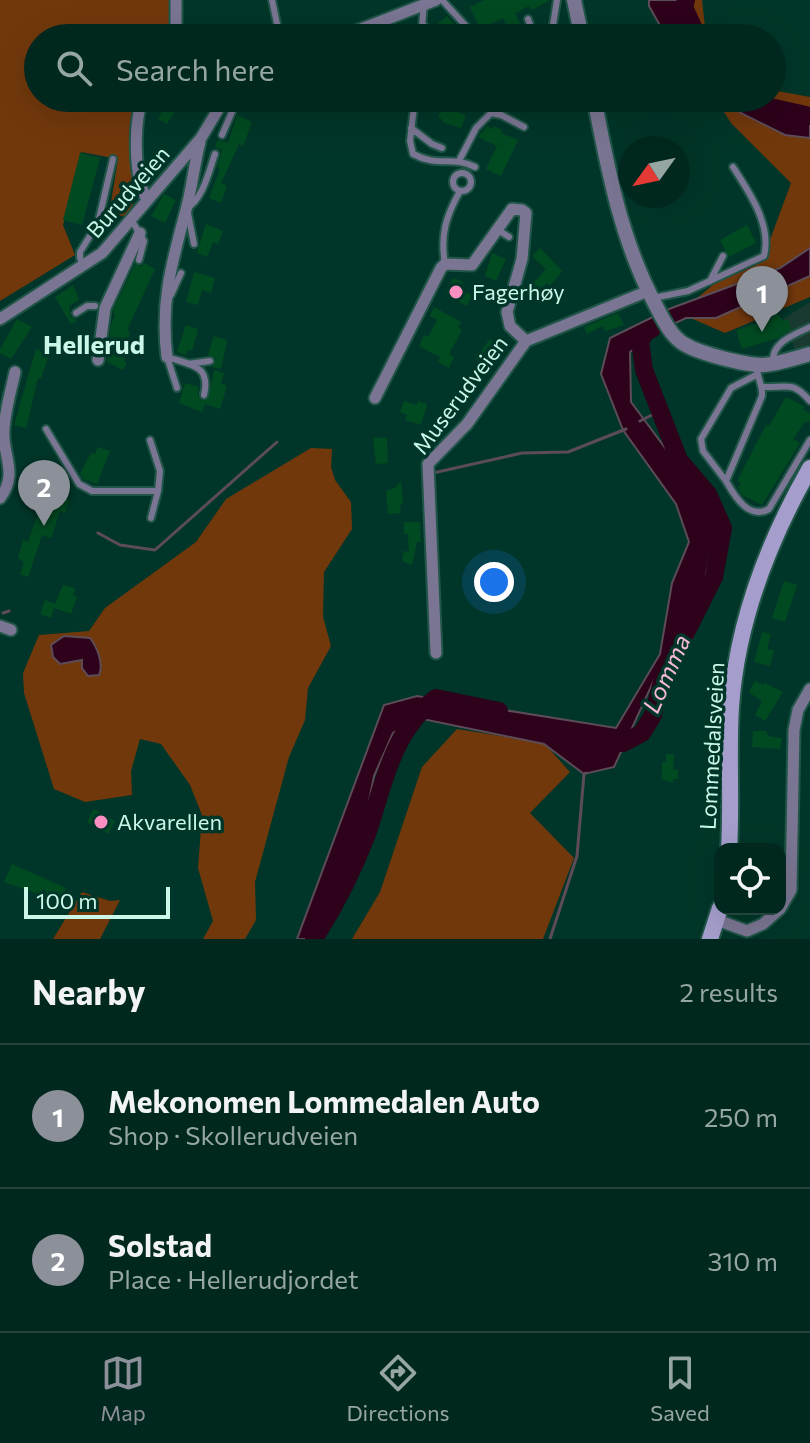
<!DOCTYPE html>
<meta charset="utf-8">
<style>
body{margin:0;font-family:Commissioner,sans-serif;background:#0e342c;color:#f1f3f6}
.controls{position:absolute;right:24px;bottom:24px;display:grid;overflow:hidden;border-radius:16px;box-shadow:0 8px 32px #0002}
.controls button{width:72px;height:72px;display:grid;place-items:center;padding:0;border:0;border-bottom:2px solid #22443d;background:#00281f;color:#f1f3f6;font:40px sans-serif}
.compass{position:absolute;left:618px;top:136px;width:72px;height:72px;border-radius:50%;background:#00281f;box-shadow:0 8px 32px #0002;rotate:237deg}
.scale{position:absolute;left:24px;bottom:20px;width:146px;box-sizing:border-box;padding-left:8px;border:4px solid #cbf7e8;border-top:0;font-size:22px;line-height:28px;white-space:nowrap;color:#cbf7e8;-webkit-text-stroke:6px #003629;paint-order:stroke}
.you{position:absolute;left:494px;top:582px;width:28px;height:28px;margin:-20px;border:6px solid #fff;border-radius:50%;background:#1a73e8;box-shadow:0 0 0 12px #1a73e833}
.badge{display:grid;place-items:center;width:52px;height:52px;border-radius:50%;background:#8c9099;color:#fff;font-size:26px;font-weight:700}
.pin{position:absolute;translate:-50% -66px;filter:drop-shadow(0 2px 4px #0008)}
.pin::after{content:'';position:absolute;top:42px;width:28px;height:24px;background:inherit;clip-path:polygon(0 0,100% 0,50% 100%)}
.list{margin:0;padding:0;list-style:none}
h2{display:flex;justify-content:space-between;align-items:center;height:104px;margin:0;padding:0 32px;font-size:34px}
h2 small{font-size:26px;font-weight:400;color:#95a6a4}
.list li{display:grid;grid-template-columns:52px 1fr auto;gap:24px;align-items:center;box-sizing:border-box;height:144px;padding:0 32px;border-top:2px solid #22443d}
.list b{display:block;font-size:30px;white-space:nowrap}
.list p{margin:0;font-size:26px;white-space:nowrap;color:#95a6a4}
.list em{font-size:26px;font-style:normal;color:#95a6a4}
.icon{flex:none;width:44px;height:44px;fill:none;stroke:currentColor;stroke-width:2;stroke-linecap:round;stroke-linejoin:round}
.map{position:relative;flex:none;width:810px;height:939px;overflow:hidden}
.search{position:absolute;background:#00281f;box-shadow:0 8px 32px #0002;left:24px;right:24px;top:24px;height:88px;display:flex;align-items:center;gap:20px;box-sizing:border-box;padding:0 28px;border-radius:44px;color:#95a6a4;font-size:30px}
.sheet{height:392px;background:#00281f}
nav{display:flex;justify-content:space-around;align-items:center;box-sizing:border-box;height:112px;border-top:2px solid #22443d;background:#00281f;font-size:22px;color:#95a6a4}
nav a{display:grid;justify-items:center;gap:4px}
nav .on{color:#8c9099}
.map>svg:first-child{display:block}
.built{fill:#183a30}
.green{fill:#71380c}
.water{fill:#2d021a;stroke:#5c4c58;stroke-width:2}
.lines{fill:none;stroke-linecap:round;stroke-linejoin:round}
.stream{stroke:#5c4c58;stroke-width:3}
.river{stroke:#2d021a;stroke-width:18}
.building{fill:#004a21}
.service-casing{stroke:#205548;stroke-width:10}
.minor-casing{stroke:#205548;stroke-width:15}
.tertiary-casing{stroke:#205548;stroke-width:18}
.secondary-casing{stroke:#205548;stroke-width:20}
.service{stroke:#7a7592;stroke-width:6}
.minor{stroke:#7a7592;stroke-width:11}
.tertiary{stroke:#7a7592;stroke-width:14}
.secondary{stroke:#a59ecc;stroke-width:16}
.poi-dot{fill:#fc8fc2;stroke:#003629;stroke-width:3}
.labels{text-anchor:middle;stroke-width:7;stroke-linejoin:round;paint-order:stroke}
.street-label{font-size:22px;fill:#cbf7e8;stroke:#003629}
.poi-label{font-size:22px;fill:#cbf7e8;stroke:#003629;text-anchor:start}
.water-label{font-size:24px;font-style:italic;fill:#f5b9d3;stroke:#003629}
.quarter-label{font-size:26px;font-weight:bold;fill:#cbf7e8;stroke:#003629}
</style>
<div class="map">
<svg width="810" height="939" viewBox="0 0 810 939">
<rect width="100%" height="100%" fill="#003629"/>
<path class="built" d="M810,302V349L796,353L784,318Z"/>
<path class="green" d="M0,0H173L175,38H38V98H140L135,106V200L127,216L109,215L118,159L81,152L63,225L75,255L0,301Z
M667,0H702L705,27L712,38H680Z
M772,90L810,97V297L725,333L679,313L726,274L764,256L791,183L731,123L715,98H772Z
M311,448L332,449L331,467L335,480L351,502L352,529L324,572L323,617L331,646L308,688L305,720L289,757L255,882L256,920L245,939H203L213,921L198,868L202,815L190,785L161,744L140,739L131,771L132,795L85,802L54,789L24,693L23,673L39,635L89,631L105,608L196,542L226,499Z
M457,729L544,743L570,772L530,813L574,858L543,939H352L380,892L422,767Z
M82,892L110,901L120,900L100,939H53Z"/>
<path class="water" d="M649,0H683L682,16L696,38H667L649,6Z
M711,98H753L777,109L810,117V138L785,135Z
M810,248V276L716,318H686L660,330L630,352L631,402L718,519L692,639L660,667L614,767L584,774L544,744L418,718L393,733L374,776L362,836L313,936L311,939H297L384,705L417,696L616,728L660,654L672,583L689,542L676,504L623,430L601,374L610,338L669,309L780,268Z
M64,636L90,638C97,647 104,664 99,675L88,676L82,668V660L60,664L53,657L51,645Z"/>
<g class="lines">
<path class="stream" d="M640,421L660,411
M433,473L522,453L568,452L626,429
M98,533L120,545L155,550L277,442
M3,613L9,611
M550,939L577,856L584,774L586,773"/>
<path class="river" d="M686,0L684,7L698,38
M742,98L748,102L810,116
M603,743H623L642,733L653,715L663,678L714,577L723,528L708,494L679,460L644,370L640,341L646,332L652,329
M314,939C335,906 353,871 367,834C384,785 391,732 436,698L499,711"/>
</g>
<path class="building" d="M484,0H550L532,10L529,6L515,13L523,29L512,35L503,18L480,29L470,7Z
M447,16L454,24L466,38H446L435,26Z
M154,98H169L179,104L167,124L158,119L165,105Z
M443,105L466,116L461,128L442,122L443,120L438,117Z
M237,115L252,122L243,146L239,144L221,183L227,186L221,203L209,198L220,169L217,168L222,150L215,147L218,140L228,143Z
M487,126L493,129L494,126L502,130L501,133L518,140L501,176L486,169L497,146L478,137Z
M80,153L100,158L82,225L63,220Z
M164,194L176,200L165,223L151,216Z
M206,224L223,231L218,244L213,242L207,257L197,253Z
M747,225L756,243L729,257L720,240Z
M540,248L562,271L550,286L547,283L534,299L525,292L546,269L532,256Z
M492,253L506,259L496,281L485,276Z
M144,263L155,269L127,330L130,332L126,346L128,347L124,361L127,363L123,370L107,362L111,324L115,316L113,310L135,264L140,266Z
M194,272L215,278L211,293L202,290L198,305L186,302Z
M453,278L463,282L460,290L472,295L467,306L445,294Z
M73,285L79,300L69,306L71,317L78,320L71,324L55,297Z
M434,307L461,322L458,327L462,330L449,354L454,357L449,368L438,362L440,357L419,346L424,335L428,337L437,320L430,316Z
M618,313L624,325L605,331L603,326L587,334L584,327Z
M778,314L783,321L788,319L791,329L778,338L742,349L736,330L771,319L770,317Z
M17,319L32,327L11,359L0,353V349Z
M186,325L198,329L192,351L188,350L186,355L177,352Z
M499,335L507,340L482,374L475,368L479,362L475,359L490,339L494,342Z
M214,336L227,340L221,369L212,367L216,359L208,355Z
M36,349L49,354L41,379L38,378L26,428L14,425Z
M214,370L224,373L221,384L227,386L220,409L205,404L202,412L179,403L185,383L199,387L198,396L201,400L208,399Z
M786,397L805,407L803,409L810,414V421L804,423L793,439L800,443L762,505L742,495L738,488L741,483L737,481L766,425L769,426Z
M404,401L417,405L418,401L427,404L421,425L405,420L407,415L400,412Z
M373,438H387L388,463L376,464Z
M98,447L110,451L97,484L83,479L80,474L91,453L95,454Z
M45,470L59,473L55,496L69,500L65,513L60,511L51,538L42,535L28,577L20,574L24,562L18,558L23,540L28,542L48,484L42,483Z
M401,481L403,504H400L401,513L388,514L386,491L395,488Z
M404,522H420L421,542H417L412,565L402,561L404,551L409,552L408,534H404Z
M784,581L797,585L785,622L772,618Z
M63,585L75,588L73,596L77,597L71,614L54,608L51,618L40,614L45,600L55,604Z
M762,632L771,634L767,649L774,650L770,666L754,662Z
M755,681L763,685L765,683L783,692L765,721L755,715L762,701L749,692Z
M753,731H766L768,736L782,738L780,749L752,747Z
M666,754H674L673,770H678V779H673V783L662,779V762H666Z
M94,809L115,821L108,834L87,822Z
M12,864L66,888L61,902L4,882Z"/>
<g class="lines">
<defs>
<path id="service" d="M272,0L280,38
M442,0L475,36
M528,19L535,38
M423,24L431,38
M421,38L424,4
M542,38L553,25L557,0
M415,98L410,141L413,154C439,168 452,155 475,167
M485,98L491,113
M411,128L432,144L442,148
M222,135L238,98
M460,159L476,128L491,113L501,115L524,127
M453 182a9 9 0 1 1 18 0a9 9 0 1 1-18 0Z
M131,219L144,241L139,260
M498,230L509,237
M194,244L187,208C203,199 209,171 215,154
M445,264C440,235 446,216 460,191
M84,266L80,258V252L98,223L113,159
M710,281L723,256
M171,295L181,273
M653,298L688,291L764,256C772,225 749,192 733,167
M76,313L87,306H95
M773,363C771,342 794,335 810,327
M188,364L210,361
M757,364C756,377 763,384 762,396L726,481C735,497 749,520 769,509L810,440
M762,387C787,388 792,380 810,401
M177,388L167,357C191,365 211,365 204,395
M46,429L79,484L92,491H158L160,471L150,440
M726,481L703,451L701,439L731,388L756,375
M151,518L158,491"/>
<path id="minor" d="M176,38V0
M338,38L436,0
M143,98C134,120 133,178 147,199
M0,319L102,253L201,138L225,98
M167,357C160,302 172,262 186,210C192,188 194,165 200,142
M98,360L105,308L140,233
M375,398L441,268L445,264L472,265L512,209L522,210L526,213L522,259L507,312L510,326L526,341
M0,498C19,474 2,455 4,430C5,410 11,391 15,372
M0,626L11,630
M436,653L428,464L467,424L526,341L648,291
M780,909L791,890L794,730L798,710L810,689
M717,920L747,931L763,924L780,909"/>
<path id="tertiary" d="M574,0L582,38
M594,98C608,169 620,237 654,302C661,315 668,332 681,342C696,353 744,365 763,365C778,364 795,358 810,354"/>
<path id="secondary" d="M729,849C732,802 728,754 731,707C737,621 768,542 810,468
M710,939L720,908"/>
</defs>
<use href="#service" class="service-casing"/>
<use href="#minor" class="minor-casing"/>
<use href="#tertiary" class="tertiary-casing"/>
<use href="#secondary" class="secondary-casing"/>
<use href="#service" class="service"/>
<use href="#minor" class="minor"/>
<use href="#tertiary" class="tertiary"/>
<use href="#secondary" class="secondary"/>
</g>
<g class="poi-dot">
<circle cx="456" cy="292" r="8"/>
<circle cx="101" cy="822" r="8"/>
</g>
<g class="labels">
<g class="street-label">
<text transform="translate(128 192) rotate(-49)" y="8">Burudveien</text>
<text transform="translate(460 395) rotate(-53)" y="8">Muserudveien</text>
<text transform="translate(712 746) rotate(-87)" y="8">Lommedalsveien</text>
</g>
<g class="poi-label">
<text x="472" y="300">Fagerhøy</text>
<text x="117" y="830">Akvarellen</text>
</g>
<g class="water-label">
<text transform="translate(667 674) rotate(-66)" y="8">Lomma</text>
</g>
<g class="quarter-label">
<text x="94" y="354">Hellerud</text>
</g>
</g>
</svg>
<div class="controls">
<button><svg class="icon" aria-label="locate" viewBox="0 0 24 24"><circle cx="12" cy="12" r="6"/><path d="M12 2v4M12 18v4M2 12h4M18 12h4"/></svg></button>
</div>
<svg class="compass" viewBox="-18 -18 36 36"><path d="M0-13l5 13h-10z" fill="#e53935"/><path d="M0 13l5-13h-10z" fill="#95a6a4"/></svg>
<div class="scale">100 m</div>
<div class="you"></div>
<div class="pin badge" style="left:762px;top:332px">1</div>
<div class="pin badge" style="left:44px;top:526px">2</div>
<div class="search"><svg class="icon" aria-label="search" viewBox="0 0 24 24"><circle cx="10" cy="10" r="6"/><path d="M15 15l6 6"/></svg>Search here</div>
</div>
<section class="sheet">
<h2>Nearby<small>2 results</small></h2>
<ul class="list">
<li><span class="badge">1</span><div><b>Mekonomen Lommedalen Auto</b><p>Shop · Skollerudveien</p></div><em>250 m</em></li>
<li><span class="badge">2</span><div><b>Solstad</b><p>Place · Hellerudjordet</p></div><em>310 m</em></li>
</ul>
</section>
<nav>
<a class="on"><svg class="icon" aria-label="map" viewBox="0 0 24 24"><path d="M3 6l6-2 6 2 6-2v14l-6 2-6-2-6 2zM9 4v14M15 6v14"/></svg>Map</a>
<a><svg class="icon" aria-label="directions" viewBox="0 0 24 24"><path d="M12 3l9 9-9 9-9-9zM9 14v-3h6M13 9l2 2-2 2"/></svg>Directions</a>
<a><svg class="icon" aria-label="saved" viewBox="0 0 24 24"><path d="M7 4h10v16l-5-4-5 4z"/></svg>Saved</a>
</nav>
